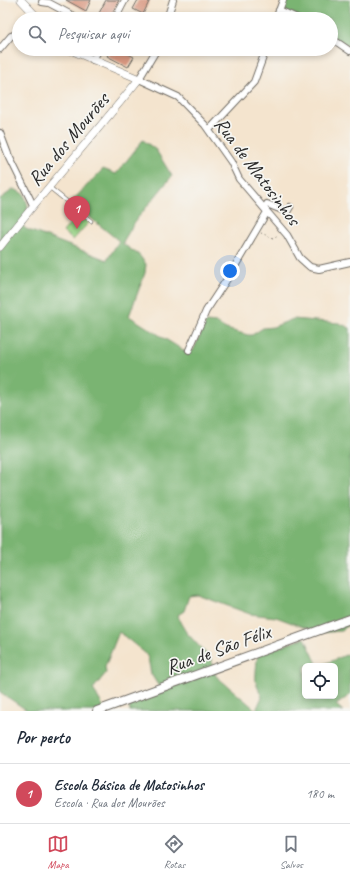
<!DOCTYPE html>
<html lang="pt">
<meta charset="utf-8">
<style>
body{margin:0;font-family:Caveat,sans-serif;background:#f2f2f3;color:#1f2937}
.controls{position:absolute;right:12px;bottom:12px;display:grid;overflow:hidden;border-radius:6px;box-shadow:0 2px 6px #0003}
.controls button{width:36px;height:36px;display:grid;place-items:center;padding:0;border:0;border-bottom:1px solid #e0e1e3;background:#fff;color:#1f2937;font:20px sans-serif}
.you{position:absolute;left:230px;top:271px;width:14px;height:14px;margin:-10px;border:3px solid #fff;border-radius:50%;background:#1a73e8;box-shadow:0 0 0 6px #1a73e833}
.badge{display:grid;place-items:center;width:26px;height:26px;border-radius:50%;background:#d1495b;color:#fff;font-size:13px;font-weight:700}
.pin{position:absolute;translate:-50% -33px;filter:drop-shadow(0 1px 2px #0008)}
.pin::after{content:'';position:absolute;top:21px;width:14px;height:12px;background:inherit;clip-path:polygon(0 0,100% 0,50% 100%)}
.list{margin:0;padding:0;list-style:none}
h2{display:flex;justify-content:space-between;align-items:center;height:52px;margin:0;padding:0 16px;font-size:17px}
h2 small{font-size:13px;font-weight:400;color:#747a83}
.list li{display:grid;grid-template-columns:26px 1fr auto;gap:12px;align-items:center;box-sizing:border-box;height:60px;padding:0 16px;border-top:1px solid #e0e1e3}
.list b{display:block;font-size:15px;white-space:nowrap}
.list p{margin:0;font-size:13px;white-space:nowrap;color:#747a83}
.list em{font-size:13px;font-style:normal;color:#747a83}
.icon{flex:none;width:22px;height:22px;fill:none;stroke:currentColor;stroke-width:2;stroke-linecap:round;stroke-linejoin:round}
.map{position:relative;flex:none;width:350px;height:711px;overflow:hidden}
.search{position:absolute;background:#fff;box-shadow:0 2px 6px #0003;left:12px;right:12px;top:12px;height:44px;display:flex;align-items:center;gap:10px;box-sizing:border-box;padding:0 14px;border-radius:22px;color:#747a83;font-size:15px}
.sheet{height:112px;background:#fff}
nav{display:flex;justify-content:space-around;align-items:center;box-sizing:border-box;height:56px;border-top:1px solid #e0e1e3;background:#fff;font-size:11px;color:#747a83}
nav a{display:grid;justify-items:center;gap:2px}
nav .on{color:#d1495b}
.map>svg:first-child{display:block}
.green{fill:#98d285;stroke:#627e58}
.forest{fill:#7ab472;stroke:#52704e}
.building{fill:#d99881}
.lines{fill:none;stroke-linecap:round;stroke-linejoin:round}
.service-casing{stroke:#716c64;stroke-width:4.5}
.minor-casing{stroke:#716c64;stroke-width:8}
.tertiary-casing{stroke:#716c64;stroke-width:8}
.secondary-casing{stroke:#716c64;stroke-width:10}
.path{stroke:#716c64;stroke-width:1;stroke-dasharray:1 3;stroke-linecap:butt}
.service{stroke:#fff;stroke-width:3}
.minor{stroke:#fff;stroke-width:6}
.tertiary{stroke:#fff;stroke-width:7}
.secondary{stroke:#fff;stroke-width:8}
.labels{text-anchor:middle;stroke-width:3.5;stroke-linejoin:round;paint-order:stroke}
.street-label{font-size:20px;fill:#2b2b2b;stroke:#f6f6f2}
</style>
<div class="map">
<svg width="350" height="711" viewBox="0 0 350 711">
<rect width="100%" height="100%" fill="#f6f6f2"/>
<filter id="ink" filterUnits="userSpaceOnUse"><feTurbulence type="fractalNoise" baseFrequency=".025" numOctaves="2"/><feDisplacementMap in="SourceGraphic" scale="8" xChannelSelector="R" yChannelSelector="G"/><feConvolveMatrix kernelMatrix="1 2 1 2 8 2 1 2 1" color-interpolation-filters="sRGB"/></filter>
<filter id="wash" filterUnits="userSpaceOnUse"><feTurbulence type="fractalNoise" baseFrequency=".012" numOctaves="4" result="noise"/><feDisplacementMap in="SourceGraphic" scale="16" xChannelSelector="R" yChannelSelector="G"/><feGaussianBlur stdDeviation="0.9" result="paint"/><feColorMatrix in="noise" values="0 0 0 0 0 0 0 0 0 0 0 0 0 0 0 0 0 1.4 0 .05"/><feComposite in="paint" operator="in"/></filter>
<g filter="url(#wash)">
<rect width="100%" height="100%" fill="#f4e4ce"/>
<path class="green" d="M78,214L89,222L73,240L63,232Z"/>
<path class="forest" d="M287,0H350V47L331,36V19H299L282,11Z
M143,140L156,150L172,176L136,220L124,240L123,244L139,255L146,264L145,273L129,316L186,352L193,351L206,322L216,323L226,329L248,335H252L263,328L273,327L293,319L339,323L350,328V624L341,631L319,633L276,617L250,614L198,595L189,596L184,611L178,615L180,622L186,632L211,659L216,676L256,710L262,697C260,692 257,687 256,682C255,680 257,656 258,654L305,638L317,664L320,666H305V696H335V666H320L348,654L350,656V695L336,705L343,711H130L129,705L161,690L151,674L148,658L145,653L119,632L105,667L106,673L93,689L103,706V711H28L0,692V199L14,189L24,194L28,206L23,226L26,229L107,260L119,241L71,202L103,169L116,174Z"/>
<g id="blocks">
<path class="building" d="M66,0H91L86,11Z
M106,0H119L109,19H102L97,17Z
M138,0H150L143,14L133,9Z
M111,49H118L134,57L128,67L107,56Z"/>
</g>
</g>
<g filter="url(#ink)">
<use href="#blocks" fill-opacity="0" stroke="#716c64" stroke-width="1"/>
<g class="lines">
<defs>
<path id="service" d="M49,187L91,221"/>
<path id="minor" d="M42,2L49,3L79,19
M279,10L299,19
M115,19L125,0
M167,19L173,0
M276,19L283,0
M331,38L350,51
M0,49L11,36L19,33
M157,49L139,79L178,97L205,125L231,162L239,179L287,235L300,258L310,267L319,269L350,262
M93,60L99,49
M209,130L254,82L266,49
M0,133L8,154L33,205
M267,204L287,212L290,207
M189,350L206,311L231,273L267,212"/>
<path id="tertiary" d="M21,0L39,19
M0,247C45,190 93,136 139,79L68,49"/>
<path id="secondary" d="M97,711L350,619"/>
</defs>
<use href="#service" class="service-casing"/>
<use href="#minor" class="minor-casing"/>
<use href="#tertiary" class="tertiary-casing"/>
<use href="#secondary" class="secondary-casing"/>
<path class="path" d="M261,233L273,238L278,235"/>
<use href="#service" class="service"/>
<use href="#minor" class="minor"/>
<use href="#tertiary" class="tertiary"/>
<use href="#secondary" class="secondary"/>
</g>
</g>
<g class="labels">
<g class="street-label">
<text transform="translate(68 139) rotate(-50)" y="7">Rua dos Mourões</text>
<text transform="translate(258 171) rotate(53)" y="7">Rua de Matosinhos</text>
<text transform="translate(218 649) rotate(-20)" y="7">Rua de São Félix</text>
</g>
</g>
</svg>
<div class="controls">
<button><svg class="icon" aria-label="locate" viewBox="0 0 24 24"><circle cx="12" cy="12" r="6"/><path d="M12 2v4M12 18v4M2 12h4M18 12h4"/></svg></button>
</div>
<div class="you"></div>
<div class="pin badge" style="left:77px;top:229px">1</div>
<div class="search"><svg class="icon" aria-label="search" viewBox="0 0 24 24"><circle cx="10" cy="10" r="6"/><path d="M15 15l6 6"/></svg>Pesquisar aqui</div>
</div>
<section class="sheet">
<h2>Por perto<small></small></h2>
<ul class="list">
<li><span class="badge">1</span><div><b>Escola Básica de Matosinhos</b><p>Escola · Rua dos Mourões</p></div><em>180 m</em></li>
</ul>
</section>
<nav>
<a class="on"><svg class="icon" aria-label="map" viewBox="0 0 24 24"><path d="M3 6l6-2 6 2 6-2v14l-6 2-6-2-6 2zM9 4v14M15 6v14"/></svg>Mapa</a>
<a><svg class="icon" aria-label="directions" viewBox="0 0 24 24"><path d="M12 3l9 9-9 9-9-9zM9 14v-3h6M13 9l2 2-2 2"/></svg>Rotas</a>
<a><svg class="icon" aria-label="saved" viewBox="0 0 24 24"><path d="M7 4h10v16l-5-4-5 4z"/></svg>Salvos</a>
</nav>
